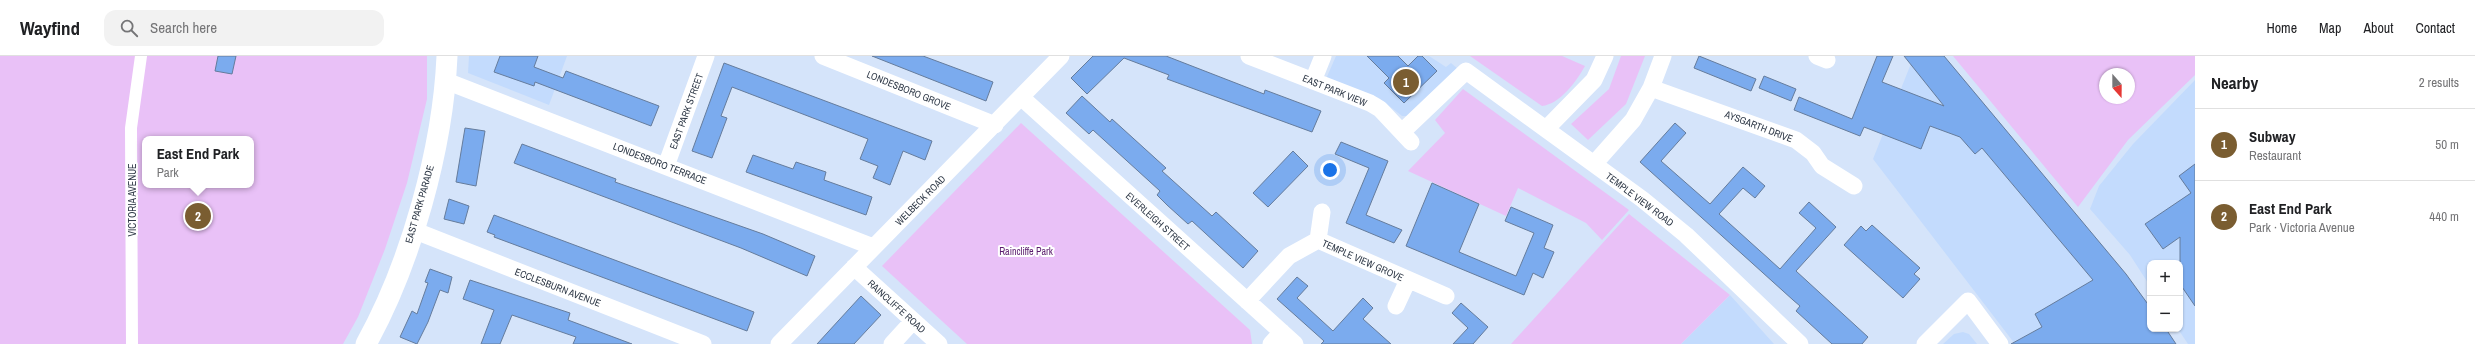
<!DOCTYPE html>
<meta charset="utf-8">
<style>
body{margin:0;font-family:"Archivo Narrow",sans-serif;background:#f2f2f2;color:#202124}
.controls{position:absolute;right:12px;bottom:12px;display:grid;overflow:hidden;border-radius:8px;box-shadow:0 1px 3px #0004}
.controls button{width:36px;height:36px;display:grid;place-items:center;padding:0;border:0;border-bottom:1px solid #e0e0e0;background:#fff;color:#202124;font:20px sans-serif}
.compass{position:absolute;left:2099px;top:12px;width:36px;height:36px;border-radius:50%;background:#fff;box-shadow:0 1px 3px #0004;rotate:159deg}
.you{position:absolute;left:1330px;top:114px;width:14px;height:14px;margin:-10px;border:3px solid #fff;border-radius:50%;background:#1a73e8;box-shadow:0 0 0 6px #1a73e833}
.badge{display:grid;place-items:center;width:26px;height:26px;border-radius:50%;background:#7a5d31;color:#fff;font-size:13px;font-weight:700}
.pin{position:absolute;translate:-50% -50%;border:2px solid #fff;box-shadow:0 1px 4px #0006}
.popup{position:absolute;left:142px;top:80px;width:112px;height:52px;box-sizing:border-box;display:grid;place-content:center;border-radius:8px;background:#fff;filter:drop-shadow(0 1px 3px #0005);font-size:13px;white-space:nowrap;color:#757577}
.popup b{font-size:15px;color:#202124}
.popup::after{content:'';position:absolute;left:50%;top:100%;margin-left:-8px;border:8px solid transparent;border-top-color:#fff}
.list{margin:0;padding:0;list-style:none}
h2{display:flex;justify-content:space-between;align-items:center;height:52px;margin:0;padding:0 16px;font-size:17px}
h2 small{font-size:13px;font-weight:400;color:#757577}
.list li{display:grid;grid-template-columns:26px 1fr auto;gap:12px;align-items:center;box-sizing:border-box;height:72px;padding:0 16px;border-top:1px solid #e0e0e0}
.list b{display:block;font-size:15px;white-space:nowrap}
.list p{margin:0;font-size:13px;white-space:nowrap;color:#757577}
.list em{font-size:13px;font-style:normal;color:#757577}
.icon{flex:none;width:22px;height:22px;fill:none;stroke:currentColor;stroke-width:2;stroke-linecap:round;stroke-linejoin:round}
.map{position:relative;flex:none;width:2195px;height:288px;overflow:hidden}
header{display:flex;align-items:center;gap:24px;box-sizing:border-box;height:56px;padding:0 20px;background:#fff;border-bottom:1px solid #e0e0e0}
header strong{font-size:19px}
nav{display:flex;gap:22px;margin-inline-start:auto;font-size:14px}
.search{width:280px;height:36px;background:#f2f2f2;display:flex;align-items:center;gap:10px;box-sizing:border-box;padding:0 14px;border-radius:12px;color:#757577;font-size:15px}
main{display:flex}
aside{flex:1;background:#fff}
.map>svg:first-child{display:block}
.built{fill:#c3dbfd}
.green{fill:#e9c1f7;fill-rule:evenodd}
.building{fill:#7babee;stroke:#657c9c}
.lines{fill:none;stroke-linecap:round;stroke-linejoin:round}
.pedestrian{stroke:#fff;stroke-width:12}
.minor{stroke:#fff;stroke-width:17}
.tertiary{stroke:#fff;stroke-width:21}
.labels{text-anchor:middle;stroke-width:4;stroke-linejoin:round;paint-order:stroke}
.street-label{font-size:10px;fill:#303a48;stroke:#fff}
.park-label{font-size:10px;fill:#5a1c6d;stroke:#fff}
</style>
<header>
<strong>Wayfind</strong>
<div class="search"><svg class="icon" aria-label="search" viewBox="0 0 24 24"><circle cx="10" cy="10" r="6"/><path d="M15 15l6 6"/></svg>Search here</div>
<nav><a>Home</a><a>Map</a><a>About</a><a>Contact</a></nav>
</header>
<main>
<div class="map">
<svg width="2195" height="288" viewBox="0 0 2195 288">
<rect width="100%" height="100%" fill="#d5e4fa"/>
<path class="built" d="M469,0H567L549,49L468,17Z
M1336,0H1429L1446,11L1451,7L1459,14L1410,60H1402L1379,42L1326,23Z
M1914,0H1944L2126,218L2150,251V273H2166L2176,288H2015L1873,103Z
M2195,24V288H2188L2178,273L2180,207H2150V230L2130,199L2090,153L2099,130L2133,88Z
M1730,239L1774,288H1681Z
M1963,276L1969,278L1977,288H1943L1954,278Z"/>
<path class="green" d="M0,0H427V43L407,127L385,193L358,261L343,288H0ZM145,83H251V129H145Z
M1470,0H1562L1585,10C1576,26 1560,48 1542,50Z
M1621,0H1645L1626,48L1588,84L1571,68L1609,33Z
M1953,0H2195V19L2128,84L2078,151ZM2105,18H2129V42H2105Z
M1463,33L1629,154L1602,184L1586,167L1518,132L1506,160L1408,115L1445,77L1435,64Z
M1021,67L1250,274L1252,288H967L882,210Z
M1629,158L1730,239L1681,288H1511Z"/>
<path class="building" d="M218,0H236L232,18L215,15Z
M500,0H538L534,11L563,22L566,15L659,50L651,70L535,26L534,30L494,16Z
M872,0H923L993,26L986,45Z
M1093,0H1166L1264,38L1265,34L1321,55L1312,76L1167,23L1169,19L1124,2L1087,38L1071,22Z
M1367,0H1398L1408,10L1418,0H1422L1437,15L1404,47L1384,27L1389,22Z
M1699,0L1756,23L1751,35L1694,12Z
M1877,0H1893L1882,26L1944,50L1904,0H1944L2126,218L2150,251V273H2166L2176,288H2011L2042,271L2035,258L2093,224L1982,92L1975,98L1960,81L1930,70L1921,93L1864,71L1860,80L1794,54L1799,41L1852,63Z
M724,7L932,85L925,104L903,95L890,129L873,122L878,110L860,103L868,83L732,31L721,60L727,62L712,102L692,95Z
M1764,20L1796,33L1791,45L1759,32Z
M1082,40L1110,66L1112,63L1166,112L1162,115L1212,160L1216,156L1258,195L1243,212L1192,165L1188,168L1167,149L1157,139L1160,135L1093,74L1089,78L1066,57Z
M1675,67L1686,77L1661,105L1710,148L1743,111L1765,130L1755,142L1743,132L1719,158L1780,213L1816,172L1799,157L1809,146L1836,171L1796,215L1868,281L1862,288H1832L1796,255L1800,250L1793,244L1640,106Z
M465,72L485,75L476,130L456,126Z
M1341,86L1388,105L1366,159L1402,174L1394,187L1346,167L1369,112L1335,98Z
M522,88L616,123L615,126L763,178L815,200L807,220L741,192L514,107Z
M1293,95L1308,110L1268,151L1253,137Z
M753,99L793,113L796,106L826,116L824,124L872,141L866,159L746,116Z
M2195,108V250L2180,228V181L2163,193L2145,168L2191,137L2179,120Z
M1432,127L1479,148L1459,196L1516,220L1534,177L1505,165L1511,151L1553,169L1544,192L1554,196L1543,222L1533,217L1524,239L1406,190Z
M449,143L469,150L464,168L444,163Z
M494,159L754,256L747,275L494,181L495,179L487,176Z
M1872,169L1920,212L1914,218L1920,223L1903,242L1844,189L1861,170L1866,175Z
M430,213L452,221L448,237L440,234L428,266L417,288L400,281L412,255L417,258L428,227L425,226Z
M1297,221L1308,230L1297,242L1333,275L1363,242L1373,252L1363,263L1391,288H1321L1324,285L1277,243Z
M470,224L570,257L568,264L632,288H573L576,281L512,259L500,288H481L494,254L463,243Z
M861,240L881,259L854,288H817Z
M1461,247L1488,271L1473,288H1453L1468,272L1452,257Z"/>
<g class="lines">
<path class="pedestrian" d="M132,288L131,72L141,0"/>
<path class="minor" d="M823,0L995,69
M1249,0L1370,47L1380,53L1411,86
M1817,0L1827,4
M446,25L873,191
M1313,25L1323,0
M1651,32L1796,84L1813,97L1822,110L1854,130
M1021,41L1295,288
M1546,73L1594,24L1605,0
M1403,75L1466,15L1642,143L1686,179L1800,288
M1594,108L1633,64L1651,32L1663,0
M666,110L706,0
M413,174L703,288
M1318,184L1322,156
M854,211L939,288
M1247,245L1289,200L1318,184L1446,240
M1396,250L1408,224
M779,288L1061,0
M892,288L913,265
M1271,288L1282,276
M1925,288L1968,245L2000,288"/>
<path class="tertiary" d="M366,288C411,207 443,92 447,0"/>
</g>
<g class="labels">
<g class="street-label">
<text transform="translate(909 34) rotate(22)" y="4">LONDESBORO GROVE</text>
<text transform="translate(1335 34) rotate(22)" y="4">EAST PARK VIEW</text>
<text transform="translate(686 55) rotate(-70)" y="4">EAST PARK STREET</text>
<text transform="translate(1759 70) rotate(21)" y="4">AYSGARTH DRIVE</text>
<text transform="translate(660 107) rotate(21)" y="4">LONDESBORO TERRACE</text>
<text transform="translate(1640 143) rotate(37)" y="4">TEMPLE VIEW ROAD</text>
<text transform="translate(132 144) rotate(-90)" y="4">VICTORIA AVENUE</text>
<text transform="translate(920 144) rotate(-45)" y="4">WELBECK ROAD</text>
<text transform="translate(419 148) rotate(-74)" y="4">EAST PARK PARADE</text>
<text transform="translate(1158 165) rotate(42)" y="4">EVERLEIGH STREET</text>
<text transform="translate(1363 204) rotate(24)" y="4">TEMPLE VIEW GROVE</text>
<text transform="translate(558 231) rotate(21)" y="4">ECCLESBURN AVENUE</text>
<text transform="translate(897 250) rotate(42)" y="4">RAINCLIFFE ROAD</text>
</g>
<g class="park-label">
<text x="1026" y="199">Raincliffe Park</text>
</g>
</g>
</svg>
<div class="controls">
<button>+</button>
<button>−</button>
</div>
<svg class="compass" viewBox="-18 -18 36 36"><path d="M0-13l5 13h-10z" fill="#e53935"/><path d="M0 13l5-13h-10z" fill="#757577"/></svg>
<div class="you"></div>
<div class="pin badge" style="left:1406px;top:26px">1</div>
<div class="pin badge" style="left:198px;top:160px">2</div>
<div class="popup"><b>East End Park</b>Park</div>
</div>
<aside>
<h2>Nearby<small>2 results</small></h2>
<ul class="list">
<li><span class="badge">1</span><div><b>Subway</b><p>Restaurant</p></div><em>50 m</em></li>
<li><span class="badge">2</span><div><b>East End Park</b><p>Park · Victoria Avenue</p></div><em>440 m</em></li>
</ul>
</aside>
</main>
